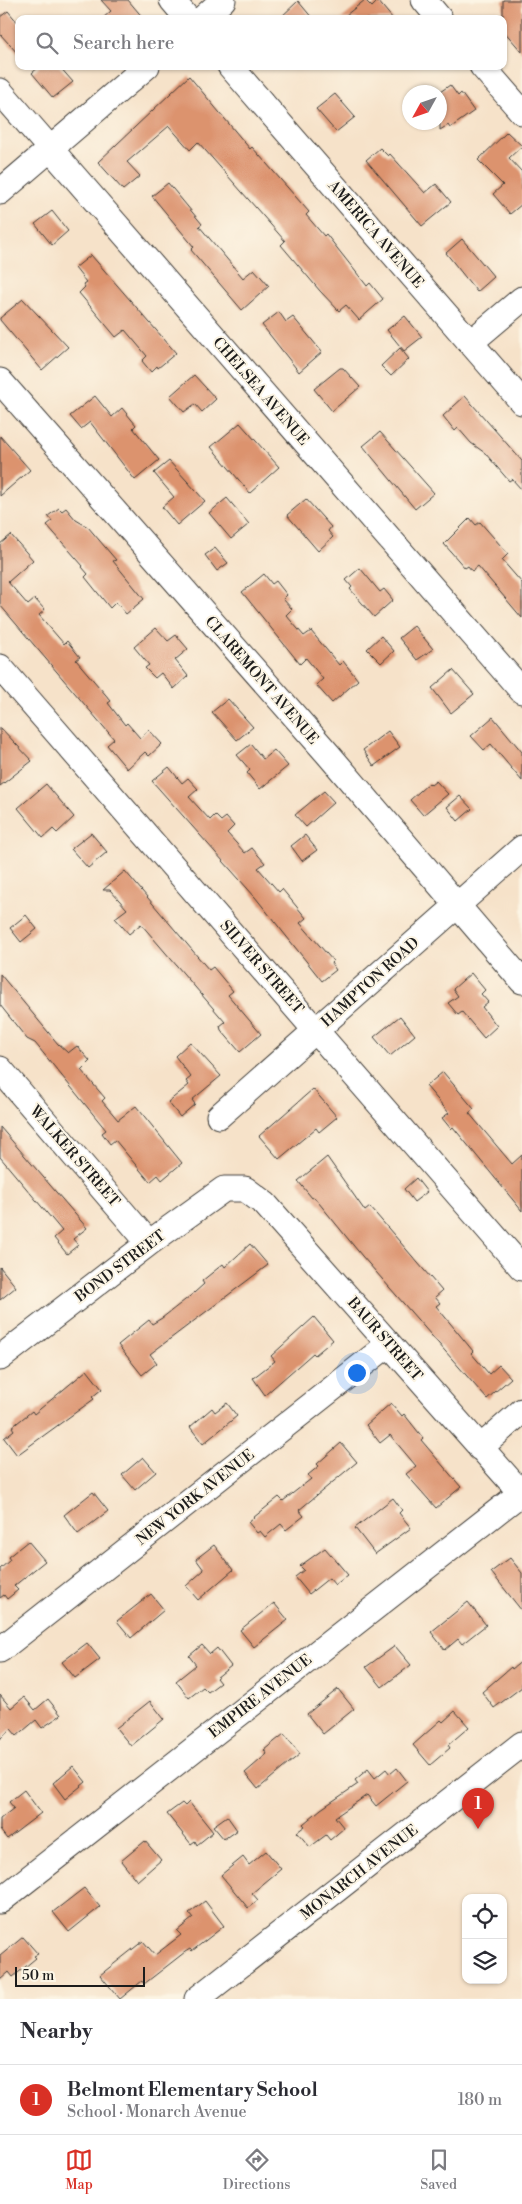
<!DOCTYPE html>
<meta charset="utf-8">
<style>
body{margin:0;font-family:"Libre Bodoni",serif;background:#f7f7f7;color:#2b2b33}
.controls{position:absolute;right:15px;bottom:15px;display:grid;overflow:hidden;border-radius:10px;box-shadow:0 1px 4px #0004}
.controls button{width:45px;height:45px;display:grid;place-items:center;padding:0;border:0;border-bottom:1px solid #e1e1e2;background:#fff;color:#2b2b33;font:25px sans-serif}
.compass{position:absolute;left:402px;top:85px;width:45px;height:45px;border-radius:50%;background:#fff;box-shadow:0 1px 4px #0004;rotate:230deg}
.scale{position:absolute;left:15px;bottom:12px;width:130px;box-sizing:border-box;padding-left:5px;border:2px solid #1c1c1c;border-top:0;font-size:14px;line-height:18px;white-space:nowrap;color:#1c1c1c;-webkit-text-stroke:4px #fcf5e5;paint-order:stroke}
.you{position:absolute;left:356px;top:1372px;width:18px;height:18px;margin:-12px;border:4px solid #fff;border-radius:50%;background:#1a73e8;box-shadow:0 0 0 8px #1a73e833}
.badge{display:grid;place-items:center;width:32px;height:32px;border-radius:50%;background:#d93025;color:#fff;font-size:16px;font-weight:700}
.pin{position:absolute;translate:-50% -41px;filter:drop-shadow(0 1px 2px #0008)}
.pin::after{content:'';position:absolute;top:26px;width:18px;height:15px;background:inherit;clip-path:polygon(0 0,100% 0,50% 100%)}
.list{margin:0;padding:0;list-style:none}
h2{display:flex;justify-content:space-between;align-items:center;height:65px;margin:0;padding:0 20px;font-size:21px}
h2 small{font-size:16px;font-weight:400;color:#7c7c81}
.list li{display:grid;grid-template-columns:32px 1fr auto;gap:15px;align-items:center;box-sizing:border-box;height:70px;padding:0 20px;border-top:1px solid #e1e1e2}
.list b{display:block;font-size:19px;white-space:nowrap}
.list p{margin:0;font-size:16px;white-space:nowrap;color:#7c7c81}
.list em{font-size:16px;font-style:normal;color:#7c7c81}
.icon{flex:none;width:28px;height:28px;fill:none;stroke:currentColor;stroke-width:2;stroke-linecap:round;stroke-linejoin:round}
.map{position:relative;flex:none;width:522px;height:1999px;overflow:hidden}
.search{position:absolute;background:#fff;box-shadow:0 1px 4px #0004;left:15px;right:15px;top:15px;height:55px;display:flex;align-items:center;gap:12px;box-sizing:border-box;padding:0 18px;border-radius:10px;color:#7c7c81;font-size:19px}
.sheet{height:135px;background:#fff}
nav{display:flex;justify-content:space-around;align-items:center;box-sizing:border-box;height:70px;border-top:1px solid #e1e1e2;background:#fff;font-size:14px;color:#7c7c81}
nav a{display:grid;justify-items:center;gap:2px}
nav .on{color:#d93025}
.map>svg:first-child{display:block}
.building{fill:#dc936e}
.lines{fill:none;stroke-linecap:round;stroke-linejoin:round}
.minor-casing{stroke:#3d3a36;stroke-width:27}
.minor{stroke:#fff;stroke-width:25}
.labels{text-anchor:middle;stroke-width:4;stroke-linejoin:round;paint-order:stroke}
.street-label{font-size:15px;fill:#1c1c1c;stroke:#fcf5e5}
</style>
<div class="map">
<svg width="522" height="1999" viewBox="0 0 522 1999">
<rect width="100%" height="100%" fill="#fcf5e5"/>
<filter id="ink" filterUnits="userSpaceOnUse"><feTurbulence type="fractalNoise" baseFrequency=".02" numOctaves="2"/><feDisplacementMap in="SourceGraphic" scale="10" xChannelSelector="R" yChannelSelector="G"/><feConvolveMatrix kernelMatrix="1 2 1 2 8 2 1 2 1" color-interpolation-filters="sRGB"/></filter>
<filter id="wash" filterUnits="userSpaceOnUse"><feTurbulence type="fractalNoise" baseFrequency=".0096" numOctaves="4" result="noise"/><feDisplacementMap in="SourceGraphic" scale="20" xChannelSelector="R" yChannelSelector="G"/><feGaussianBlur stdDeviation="1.12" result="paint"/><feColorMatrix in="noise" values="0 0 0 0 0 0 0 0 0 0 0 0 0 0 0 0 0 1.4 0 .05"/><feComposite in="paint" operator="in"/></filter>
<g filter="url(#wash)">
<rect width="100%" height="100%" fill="#f6e2c9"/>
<g id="blocks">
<path class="building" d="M101,0H128L144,19H102L111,11Z
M365,0L372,7L378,1L393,19H341Z
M503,0H522V52L503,30Z
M298,1L313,19H279Z
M8,11L19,24V55L0,34V17Z
M40,66H59L73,82L53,98L32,73Z
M189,76L250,149L252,147L309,212L306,215L324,236L326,234L367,286L370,283L383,299L359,320L346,305L339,311L320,291L281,245L285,241L198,142L190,150L169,126L127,162L140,176L123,190L98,162Z
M450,85L458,96L461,93L474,111L450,128L448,125L440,130V92Z
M335,94L355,117L336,132L316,109Z
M507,132L522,146L509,158L522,172V204L510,214L493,194L503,185L478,160Z
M380,148L388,156L390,154L425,193L436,184L451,202L422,226L366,160Z
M168,183L202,224L199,226L243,278L254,269L269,286L242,310L191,250L194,247L152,196Z
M52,211L68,231L52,245L35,224Z
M462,239L494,277L477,292L446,253Z
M91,255L176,353L158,368L157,366L151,372L142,361L147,356L125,330L116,337L79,293L85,287L83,284L86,282L75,268Z
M23,299L68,347L42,370L0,320V318Z
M279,312L286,322L293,317L322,352L299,372L262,325Z
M405,316L422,337L404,351L387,330Z
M400,348L409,359L391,376L381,366Z
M340,368H343L360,387L332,411L314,389Z
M194,375L216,399L202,412L195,404L184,412L170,396Z
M95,396L112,417L122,408L136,425L133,428L159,460L135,480L90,422L81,429L70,416Z
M465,396L522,461V490L512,479L509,481L485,453L471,443L458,428L455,431L443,416Z
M240,423L279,467L250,493L211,447Z
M380,432L434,493L415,509L363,446Z
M0,436L30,470L0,496Z
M169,461L205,501L177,525L162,507L174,497L154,473Z
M227,498L249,524L231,539L209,513Z
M306,499L331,527L328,531L333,537L318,551L287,515Z
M59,508L62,511L66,508L76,520L88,527L116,560L113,561L144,599L126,614L116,602L110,608L85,577L88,574L82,567L83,566L47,525L52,521L48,516Z
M470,518L476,525L480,522L508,554L502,560L522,583V618L478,566L472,571L468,566L465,568L444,544Z
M11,535L33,560L8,582L28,605L35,599L45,610L39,615L64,644L67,641L80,657L76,660L111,701L108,703L125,725L127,723L140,738L149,730L162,744L149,756L145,752L127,769L107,745L114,739L0,605V544Z
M215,548L228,563L217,571L205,555Z
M360,568L380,592L384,589L393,600L374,617L350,589L352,587L346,580Z
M264,574L272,584L276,581L287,595L283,599L292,609L286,615L304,636L311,631L339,665L343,661L358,680L332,703L316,685L323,679L306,658L300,664L242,592Z
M414,626L433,649L417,660L399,638Z
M156,628L168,641L176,635L188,649L175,660L188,676L174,689L161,673L155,678L145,668L149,665L134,647Z
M381,636L394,651L381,663L367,649Z
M453,670L474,694L451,713L432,688Z
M228,699L253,727L237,740L212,712Z
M493,717L522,752V781L491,744L484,750L471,736Z
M0,727L32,761L0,786Z
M388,731L400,747L374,766L363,750Z
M251,744L263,759L274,750L288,766L260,789L247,773L250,770L237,755Z
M169,767L182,783L188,778L198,789L189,797L210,820L215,815L221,821L226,817L234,826L227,833L245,853L252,848L265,863L258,868L279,892L282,889L306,918L300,923L333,961L331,963L336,970L322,981L255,897L152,781Z
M436,781L448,794L423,815L410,800L429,783L431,785Z
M46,784L74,817L57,833L53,829L43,838L18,808Z
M324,791L334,802L306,827L295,815Z
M460,796L472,809L458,821L447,807Z
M91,833L107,852L88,868L71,849Z
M305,835L317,850L302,861L291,846Z
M125,871L209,970L213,967L233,991L228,995L261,1034L240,1052L221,1030L220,1026L225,1022L141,924L129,934L115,918L127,909L110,890H103Z
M26,915L37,929L21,942L10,928Z
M471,973L485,990L481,994L488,1002L482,1007L497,1026L484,1038L462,1012L458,1015L448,1003L458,996L453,989Z
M0,974L58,1044L68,1053L77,1046L90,1061L81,1070L105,1098L102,1101L118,1120L136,1106L182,1163L162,1180L158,1175L150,1182L115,1140L110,1144L102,1133L106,1130L35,1043L27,1039L0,1005Z
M400,1016L415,1035L390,1056L374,1037Z
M190,1042L221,1076L192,1100L195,1104L180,1117L168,1102L189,1085L186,1081L191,1077L175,1056Z
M443,1072L474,1109L469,1113L512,1164L522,1155V1211L453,1127L451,1129L442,1118L449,1113L426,1086Z
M313,1089L337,1117L319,1132L316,1128L279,1159L259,1136Z
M0,1127L87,1228L73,1239L78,1245L67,1254L54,1238L62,1231L0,1157Z
M327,1157L365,1211L370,1207L442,1291L435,1297L440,1303L436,1306L473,1351L471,1353L489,1374L499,1365L511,1378L487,1399L362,1256L314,1197L312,1198L298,1181Z
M416,1178L427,1192L414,1202L404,1189Z
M250,1244L268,1265L150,1354L157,1363L142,1375L118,1345L149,1320L152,1324L162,1318L194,1293L204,1284L202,1281L223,1264L225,1267Z
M0,1267L16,1287L0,1300Z
M314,1317L333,1340L315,1355L313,1353L265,1395L253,1378L275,1361L271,1356Z
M87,1370L102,1389L92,1397L94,1399L17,1455L4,1438L14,1430L12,1427L32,1411L34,1414Z
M227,1403L237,1416L203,1444L190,1427L212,1408L215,1412Z
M391,1403L402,1416L404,1414L423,1438L421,1440L461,1487L436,1508L406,1474L416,1466L390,1435L380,1443L366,1425Z
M341,1443L357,1462L299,1510L304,1516L286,1530L281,1524L265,1537L260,1531L257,1533L248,1522L279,1497L283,1501L311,1479L308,1475L319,1466L317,1464Z
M143,1457L156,1472L135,1490L122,1475Z
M93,1492L108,1511L78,1534L64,1515Z
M393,1498L402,1510L399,1513L411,1528L375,1554L355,1528Z
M28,1541L45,1561L14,1586L18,1590L7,1599L4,1595L0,1598V1569L10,1560L8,1557Z
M214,1545L233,1570L198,1600L186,1586L204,1570L196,1559Z
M325,1548L348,1575L335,1585L329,1578L309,1594L295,1577L304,1570L300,1566Z
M510,1558L522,1573V1611L491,1572Z
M151,1594L164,1610L131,1638L117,1621Z
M468,1602L486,1625L462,1644L458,1639L445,1650L431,1632Z
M274,1603L288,1620L254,1647L240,1630Z
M87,1643L100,1659L75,1678L62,1662Z
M202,1645L210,1654L217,1648L231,1666L216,1678L220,1683L208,1692L203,1687L189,1698L176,1681L196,1665L189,1656Z
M395,1646L411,1665L382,1687L366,1667Z
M522,1661V1687L494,1708L482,1692L511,1667L512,1669Z
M338,1689L354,1709L323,1734L307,1714Z
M0,1695L11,1708L24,1697L35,1710L48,1699L61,1715L42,1728L36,1720L17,1736L11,1729L0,1739Z
M150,1701L164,1719L131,1746L116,1728Z
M455,1711L469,1727L448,1745L450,1748L430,1765L413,1745L441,1720L443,1722Z
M284,1734L300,1754L258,1789L245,1773L267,1754L264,1750Z
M73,1766L86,1782L65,1799L53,1783Z
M397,1768L407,1781L376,1806L367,1795L335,1817L344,1828L330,1840L326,1835L310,1847L297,1832L305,1826L303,1824L321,1809L358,1784L355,1780L368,1769L375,1778L386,1769L390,1774Z
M24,1790L41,1813L7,1839L0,1830V1819L14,1808L9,1802Z
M189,1802L213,1832L197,1845L195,1841L191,1844L167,1814L182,1803L185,1806Z
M227,1816L237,1830L224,1839L213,1826Z
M145,1841L161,1860L137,1881L121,1861Z
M266,1851L281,1869L252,1893L258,1900L248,1908L221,1875L243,1857L249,1865Z
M84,1888L100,1907L69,1932L53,1912Z
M205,1901L224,1926L192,1951L190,1949L185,1952L144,1984L142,1981L120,1999L100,1975L143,1941L155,1955L181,1935L177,1931L193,1918L189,1913Z
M23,1937L38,1954L34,1956L36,1958L13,1977L9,1972L0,1980V1956Z"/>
</g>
</g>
<g filter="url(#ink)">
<use href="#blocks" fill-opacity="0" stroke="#3d3a36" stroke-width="1"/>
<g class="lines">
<defs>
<path id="minor" d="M172,0L188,19
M424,0L440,19
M202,19L223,0
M230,66L522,402
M482,66L522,112
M0,91L522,691
M0,192L147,66
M470,343L522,299
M0,381L328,754L522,981
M0,667L522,1268
M0,1069L149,1243
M219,1116L522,848
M0,1358L149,1243L224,1189H245L265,1204L522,1494
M480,1448L522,1411
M0,1650L389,1344
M0,1901L521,1493
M197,1999L522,1744"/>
</defs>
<use href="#minor" class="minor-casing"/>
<use href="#minor" class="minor"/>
</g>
</g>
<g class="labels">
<g class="street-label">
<text transform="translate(376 234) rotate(49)" y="5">AMERICA AVENUE</text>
<text transform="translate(261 391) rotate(49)" y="5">CHELSEA AVENUE</text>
<text transform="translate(262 680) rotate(49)" y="5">CLAREMONT AVENUE</text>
<text transform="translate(262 967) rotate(49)" y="5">SILVER STREET</text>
<text transform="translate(370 982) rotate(-42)" y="5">HAMPTON ROAD</text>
<text transform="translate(75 1156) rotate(49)" y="5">WALKER STREET</text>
<text transform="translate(120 1266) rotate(-37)" y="5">BOND STREET</text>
<text transform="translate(385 1339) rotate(49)" y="5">BAUR STREET</text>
<text transform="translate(195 1497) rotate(-38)" y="5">NEW YORK AVENUE</text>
<text transform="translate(260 1696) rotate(-38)" y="5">EMPIRE AVENUE</text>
<text transform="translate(359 1872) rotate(-38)" y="5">MONARCH AVENUE</text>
</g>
</g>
</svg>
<div class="controls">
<button><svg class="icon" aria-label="locate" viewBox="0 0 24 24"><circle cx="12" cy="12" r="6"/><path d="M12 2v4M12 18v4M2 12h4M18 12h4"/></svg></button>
<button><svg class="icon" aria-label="layers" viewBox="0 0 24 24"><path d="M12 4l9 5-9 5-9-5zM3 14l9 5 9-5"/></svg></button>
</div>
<svg class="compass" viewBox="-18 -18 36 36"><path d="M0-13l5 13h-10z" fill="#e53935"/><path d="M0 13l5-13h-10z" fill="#7c7c81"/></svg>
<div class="scale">50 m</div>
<div class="you"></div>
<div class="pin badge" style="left:478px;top:1829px">1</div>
<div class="search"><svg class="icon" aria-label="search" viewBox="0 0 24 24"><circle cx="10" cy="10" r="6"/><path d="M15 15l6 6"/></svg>Search here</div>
</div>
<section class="sheet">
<h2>Nearby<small></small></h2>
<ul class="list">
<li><span class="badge">1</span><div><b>Belmont Elementary School</b><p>School · Monarch Avenue</p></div><em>180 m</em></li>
</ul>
</section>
<nav>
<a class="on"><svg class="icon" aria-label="map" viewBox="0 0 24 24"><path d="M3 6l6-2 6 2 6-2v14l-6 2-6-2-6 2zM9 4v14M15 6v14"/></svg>Map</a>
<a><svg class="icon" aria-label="directions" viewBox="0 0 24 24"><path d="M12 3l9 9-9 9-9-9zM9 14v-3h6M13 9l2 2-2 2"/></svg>Directions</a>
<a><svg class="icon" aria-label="saved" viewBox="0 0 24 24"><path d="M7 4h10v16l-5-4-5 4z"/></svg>Saved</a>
</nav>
